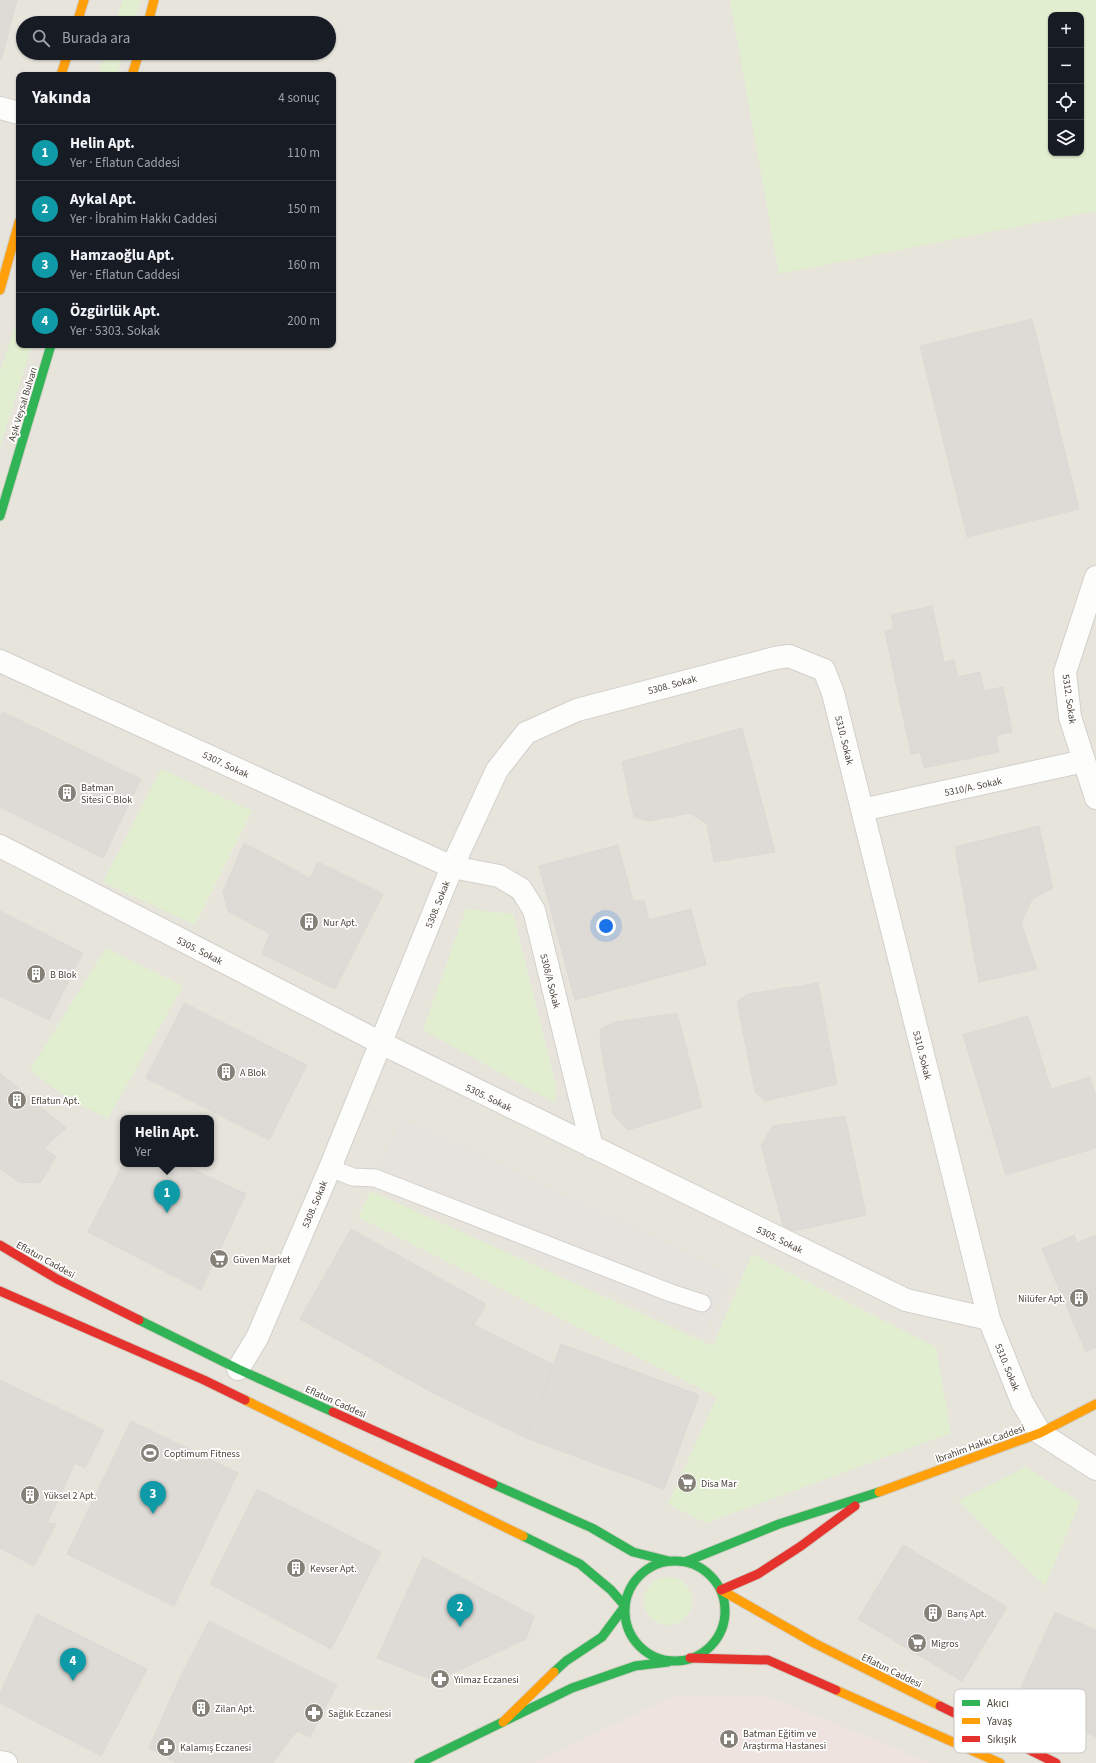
<!DOCTYPE html>
<html lang="tr">
<meta charset="utf-8">
<style>
body{margin:0;font-family:"Source Sans 3",sans-serif;background:#20242c;color:#f1f3f6}
.controls{position:absolute;right:12px;top:12px;display:grid;overflow:hidden;border-radius:8px;box-shadow:0 1px 3px #0004}
.controls button{width:36px;height:36px;display:grid;place-items:center;padding:0;border:0;border-bottom:1px solid #363941;background:#171b24;color:#f1f3f6;font:20px sans-serif}
.you{position:absolute;left:606px;top:926px;width:14px;height:14px;margin:-10px;border:3px solid #fff;border-radius:50%;background:#1a73e8;box-shadow:0 0 0 6px #1a73e833}
.badge{display:grid;place-items:center;width:26px;height:26px;border-radius:50%;background:#0b8043;color:#fff;font-size:13px;font-weight:700}
.pin{position:absolute;translate:-50% -33px;filter:drop-shadow(0 1px 2px #0008)}
.pin::after{content:'';position:absolute;top:21px;width:14px;height:12px;background:inherit;clip-path:polygon(0 0,100% 0,50% 100%)}
.popup{position:absolute;left:120px;top:1115px;width:94px;height:52px;box-sizing:border-box;display:grid;place-content:center;border-radius:8px;background:#171b24;filter:drop-shadow(0 1px 3px #0005);font-size:13px;white-space:nowrap;color:#9ea1a6}
.popup b{font-size:15px;color:#f1f3f6}
.popup::after{content:'';position:absolute;left:50%;top:100%;margin-left:-8px;border:8px solid transparent;border-top-color:#171b24}
.list{margin:0;padding:0;list-style:none}
h2{display:flex;justify-content:space-between;align-items:center;height:52px;margin:0;padding:0 16px;font-size:17px}
h2 small{font-size:13px;font-weight:400;color:#9ea1a6}
.list li{display:grid;grid-template-columns:26px 1fr auto;gap:12px;align-items:center;box-sizing:border-box;height:56px;padding:0 16px;border-top:1px solid #363941}
.list b{display:block;font-size:15px;white-space:nowrap}
.list p{margin:0;font-size:13px;white-space:nowrap;color:#9ea1a6}
.list em{font-size:13px;font-style:normal;color:#9ea1a6}
.icon{flex:none;width:22px;height:22px;fill:none;stroke:currentColor;stroke-width:2;stroke-linecap:round;stroke-linejoin:round}
.map{position:relative;flex:none;width:1096px;height:1763px;overflow:hidden}
.search{position:absolute;background:#171b24;box-shadow:0 1px 3px #0004;left:16px;top:16px;width:320px;height:44px;display:flex;align-items:center;gap:10px;box-sizing:border-box;padding:0 14px;border-radius:22px;color:#9ea1a6;font-size:15px}
.panel{position:absolute;background:#171b24;box-shadow:0 1px 3px #0004;left:16px;top:72px;width:320px;height:276px;border-radius:8px}
.map>svg:first-child{display:block}
.residential{fill:#e7e4dc;fill-rule:evenodd}
.medical{fill:#eee3df}
.green{fill:#e1eecf;fill-rule:evenodd}
.parking{fill:#e6e3df}
.building{fill:#dedbd6;stroke:#dcd9d4}
.lines{fill:none;stroke-linecap:round;stroke-linejoin:round}
.lane-casing{stroke:#d2d0cb;stroke-width:19}
.street-casing{stroke:#d2d0cb;stroke-width:24}
.fast-casing{stroke:#d3cfc5;stroke-width:11}
.slow-casing{stroke:#d3cfc5;stroke-width:11}
.jam-casing{stroke:#d3cfc5;stroke-width:11}
.lane{stroke:#fdfdfc;stroke-width:17}
.street{stroke:#fdfdfc;stroke-width:22}
.fast{stroke:#30b455;stroke-width:9}
.slow{stroke:#ff9f0a;stroke-width:9}
.jam{stroke:#e5322d;stroke-width:9}
.labels{text-anchor:middle;stroke-width:3.5;stroke-linejoin:round;paint-order:stroke}
.street-label{font-size:10px;fill:#4b4439;stroke:#fff}
.poi-label{font-size:10px;fill:#4b4439;stroke:#fff;text-anchor:start}
.key{fill:#fff;stroke:#c9c7c4;stroke-width:1}
.key-label{font-size:11px;fill:#4b4439}
</style>
<div class="map">
<svg width="1096" height="1763" viewBox="0 0 1096 1763">
<rect width="100%" height="100%" fill="#f4f2ee"/>
<path class="residential" d="M0,0H1096V1763H0ZM1051,15H1081V153H1051ZM23,23H329V53H23ZM19,75H333V345H19ZM123,1118H211V1164H123Z"/>
<path class="medical" d="M671,1697H770L931,1763H534Z"/>
<path class="green" d="M123,0H141L133,23H115Z
M730,0H1096V211L779,274ZM1051,15H1081V153H1051Z
M106,53H124L117,75H98Z
M19,314V345H32L0,447V372Z
M161,769L252,811L195,925L103,882Z
M466,909L513,914L556,1086L555,1103L423,1030Z
M106,948L183,986L108,1118L71,1101L30,1070Z
M371,1191L713,1346L752,1254L936,1347L951,1433L706,1523L668,1504L717,1397L358,1217Z
M1026,1467L1080,1502L1045,1586L958,1501Z
M644 1601a24 24 0 1 1 48 0a24 24 0 1 1-48 0Z"/>
<path class="parking" d="M403,1119L730,1274L703,1337L375,1178Z"/>
<path class="building" d="M0,0H17L1,60L0,59Z
M1032,319L1079,509L967,537L920,346Z
M932,606L944,662L954,660L958,677L980,672L984,691L1003,687L1012,732L996,735L999,752L924,768L920,752L911,754L885,631L894,629L891,615Z
M3,712L141,779L103,858L0,807V718Z
M742,728L775,852L714,862L707,824L690,813L649,821L634,817L622,762Z
M1039,826L1053,888L1032,899L1021,923L1037,969L979,982L955,847Z
M244,843L310,878L318,862L383,894L335,989L262,954L270,934L228,911L223,892Z
M618,845L633,901H644L649,920L691,909L706,965L575,1000L539,866Z
M0,911L83,953L49,1020L0,996Z
M818,983L837,1084L765,1101L755,1092L737,1002L748,994Z
M184,1003L307,1065L269,1140L146,1078Z
M677,1013L702,1107L628,1130L613,1114L600,1040L601,1029L615,1022Z
M1028,1016L1051,1089L1090,1077L1096,1097V1148L1006,1175L963,1035Z
M0,1073L66,1128L44,1148L56,1157L40,1183L19,1182L0,1169Z
M845,1116L866,1215L793,1231L783,1225L761,1145L773,1126Z
M123,1164H181L246,1194L201,1290L88,1232Z
M351,1229L486,1304L435,1394L300,1319Z
M1074,1235L1077,1243L1096,1235V1347L1086,1352L1042,1249Z
M474,1325L554,1365L526,1438L435,1394Z
M561,1344L699,1395L664,1489L526,1438Z
M0,1380L104,1430L85,1468L75,1463L47,1523L56,1524L34,1566L0,1548Z
M131,1421L238,1473L174,1606L67,1554Z
M257,1489L381,1552L331,1649L210,1584Z
M903,1545L1007,1607L962,1681L858,1619Z
M423,1557L534,1616L526,1639L436,1681L377,1658Z
M1055,1612L1096,1630V1737L1015,1701Z
M37,1614L147,1669L101,1756L0,1703V1693Z
M209,1621L337,1685L310,1737L298,1731L292,1737L179,1680Z
M179,1680L292,1737L273,1763H177L149,1748Z"/>
<g class="lines">
<defs>
<path id="lane" d="M330,1168L353,1177L375,1178L671,1293L702,1303"/>
<path id="street" d="M0,108L19,113
M1096,577L1065,672L1070,717L1096,798
M0,661L452,867L499,876L521,889L534,910L592,1147
M862,810L1084,761
M0,846L381,1043L906,1300L989,1319
M238,1369L257,1338L330,1168L452,867L497,770L526,733L577,710L775,658L789,656L824,670L833,693L989,1319L1022,1402L1040,1433L1096,1469
M0,1762L6,1763"/>
<path id="fast" d="M0,516L51,345
M139,1320L238,1369L333,1412
M493,1484L592,1528L633,1552L669,1561
M523,1536L580,1564L611,1590L625,1606L602,1637L566,1661L554,1672
M625 1611a50 50 0 1 1 100 0a50 50 0 1 1-100 0Z
M685,1562L779,1524L879,1492
M419,1763L572,1688L635,1666L668,1662"/>
<path id="slow" d="M77,23L84,0
M148,23L154,0
M61,75L68,53
M132,75L139,53
M0,290L19,222
M245,1400L523,1536
M879,1492L1040,1433L1096,1404
M721,1590L814,1643L940,1706
M836,1690L1000,1763
M503,1722L554,1672"/>
<path id="jam" d="M0,1245L57,1279L139,1320
M0,1291L204,1380L245,1400
M333,1412L493,1484
M721,1590L758,1574L801,1546L855,1506
M690,1658L768,1660L836,1690
M940,1706L1056,1763"/>
</defs>
<use href="#lane" class="lane-casing"/>
<use href="#street" class="street-casing"/>
<use href="#fast" class="fast-casing"/>
<use href="#slow" class="slow-casing"/>
<use href="#jam" class="jam-casing"/>
<use href="#lane" class="lane"/>
<use href="#street" class="street"/>
<use href="#fast" class="fast"/>
<use href="#slow" class="slow"/>
<use href="#jam" class="jam"/>
</g>
<defs>
<symbol id="building-disc" viewBox="-11 -11 22 22"><circle r="9.5" fill="#868178" stroke="#fff"/><path d="M-4-6H4V6H1V3H-1V6H-4ZM-2.5-4.3h1.7v1.8h-1.7ZM.8-4.3h1.7v1.8H.8ZM-2.5-1h1.7V.8h-1.7ZM.8-1h1.7V.8H.8Z" fill="#fff"/></symbol>
<symbol id="supermarket-disc" viewBox="-11 -11 22 22"><circle r="9.5" fill="#868178" stroke="#fff"/><path d="M-6-5.5h2.5l.6 2H6L4.5 2H-2.5L-4.4-4H-6ZM-1.5 3.2a1.3 1.3 0 1 0 .1 0ZM3 3.2a1.3 1.3 0 1 0 .1 0Z" fill="#fff"/></symbol>
<symbol id="stadium-disc" viewBox="-11 -11 22 22"><circle r="9.5" fill="#868178" stroke="#fff"/><path d="M0-5a6.5 5 0 1 0 0 10a6.5 5 0 1 0 0-10ZM-3.5-1.8h7v3.6h-7Z" fill="#fff"/></symbol>
<symbol id="pharmacy-disc" viewBox="-11 -11 22 22"><circle r="9.5" fill="#868178" stroke="#fff"/><path d="M-2-6h4v4h4v4h-4v4h-4v-4h-4v-4h4Z" fill="#fff"/></symbol>
<symbol id="hospital-disc" viewBox="-11 -11 22 22"><circle r="9.5" fill="#868178" stroke="#fff"/><path d="M-5-5h3v3.5h4V-5h3V5h-3V1.5h-4V5h-3Z" fill="#fff"/></symbol>
</defs>
<g fill-rule="evenodd">
<use href="#building-disc" x="56" y="782" width="22" height="22"/>
<use href="#building-disc" x="298" y="911" width="22" height="22"/>
<use href="#building-disc" x="25" y="963" width="22" height="22"/>
<use href="#building-disc" x="215" y="1061" width="22" height="22"/>
<use href="#building-disc" x="6" y="1089" width="22" height="22"/>
<use href="#supermarket-disc" x="208" y="1248" width="22" height="22"/>
<use href="#building-disc" x="1068" y="1287" width="22" height="22"/>
<use href="#stadium-disc" x="139" y="1442" width="22" height="22"/>
<use href="#supermarket-disc" x="676" y="1472" width="22" height="22"/>
<use href="#building-disc" x="19" y="1484" width="22" height="22"/>
<use href="#building-disc" x="285" y="1557" width="22" height="22"/>
<use href="#building-disc" x="922" y="1602" width="22" height="22"/>
<use href="#supermarket-disc" x="906" y="1632" width="22" height="22"/>
<use href="#pharmacy-disc" x="429" y="1668" width="22" height="22"/>
<use href="#building-disc" x="190" y="1697" width="22" height="22"/>
<use href="#pharmacy-disc" x="303" y="1702" width="22" height="22"/>
<use href="#hospital-disc" x="718" y="1728" width="22" height="22"/>
<use href="#pharmacy-disc" x="155" y="1736" width="22" height="22"/>
</g>
<g class="labels">
<g class="street-label">
<text transform="translate(22 404) rotate(-73)" y="4">Aşık Veysal Bulvarı</text>
<text transform="translate(672 684) rotate(-15)" y="4">5308. Sokak</text>
<text transform="translate(1070 699) rotate(82)" y="4">5312. Sokak</text>
<text transform="translate(845 740) rotate(76)" y="4">5310. Sokak</text>
<text transform="translate(226 764) rotate(25)" y="4">5307. Sokak</text>
<text transform="translate(973 786) rotate(-12)" y="4">5310/A. Sokak</text>
<text transform="translate(437 904) rotate(-68)" y="4">5308. Sokak</text>
<text transform="translate(200 950) rotate(27)" y="4">5305. Sokak</text>
<text transform="translate(551 981) rotate(76)" y="4">5308/A Sokak</text>
<text transform="translate(923 1055) rotate(76)" y="4">5310. Sokak</text>
<text transform="translate(489 1097) rotate(26)" y="4">5305. Sokak</text>
<text transform="translate(314 1204) rotate(-67)" y="4">5308. Sokak</text>
<text transform="translate(780 1239) rotate(26)" y="4">5305. Sokak</text>
<text transform="translate(46 1259) rotate(29)" y="4">Eflatun Caddesi</text>
<text transform="translate(1008 1367) rotate(68)" y="4">5310. Sokak</text>
<text transform="translate(336 1401) rotate(24)" y="4">Eflatun Caddesi</text>
<text transform="translate(980 1443) rotate(-20)" y="4">İbrahim Hakkı Caddesi</text>
<text transform="translate(892 1670) rotate(26)" y="4">Eflatun Caddesi</text>
</g>
<g class="poi-label">
<text x="81" y="791">Batman<tspan x="81" dy="12">Sitesi C Blok</tspan></text>
<text x="323" y="926">Nur Apt.</text>
<text x="50" y="978">B Blok</text>
<text x="240" y="1076">A Blok</text>
<text x="31" y="1104">Eflatun Apt.</text>
<text x="233" y="1263">Güven Market</text>
<text x="1065" y="1302" text-anchor="end">Nilüfer Apt.</text>
<text x="164" y="1457">Coptimum Fitness</text>
<text x="701" y="1487">Disa Mar</text>
<text x="44" y="1499">Yüksel 2 Apt.</text>
<text x="310" y="1572">Kevser Apt.</text>
<text x="947" y="1617">Barış Apt.</text>
<text x="931" y="1647">Migros</text>
<text x="454" y="1683">Yılmaz Eczanesi</text>
<text x="215" y="1712">Zilan Apt.</text>
<text x="328" y="1717">Sağlık Eczanesi</text>
<text x="743" y="1737">Batman Eğitim ve<tspan x="743" dy="12">Araştırma Hastanesi</tspan></text>
<text x="180" y="1751">Kalamış Eczanesi</text>
</g>
</g>
<rect x="954" y="1689" width="132" height="64" rx="6" class="key"/>
<rect x="962" y="1700" width="18" height="6" fill="#30b455"/>
<rect x="962" y="1718" width="18" height="6" fill="#ff9f0a"/>
<rect x="962" y="1736" width="18" height="6" fill="#e5322d"/>
<g class="key-label">
<text x="987" y="1707">Akıcı</text>
<text x="987" y="1725">Yavaş</text>
<text x="987" y="1743">Sıkışık</text>
</g>
</svg>
<div class="controls">
<button>+</button>
<button>−</button>
<button><svg class="icon" aria-label="locate" viewBox="0 0 24 24"><circle cx="12" cy="12" r="6"/><path d="M12 2v4M12 18v4M2 12h4M18 12h4"/></svg></button>
<button><svg class="icon" aria-label="layers" viewBox="0 0 24 24"><path d="M12 4l9 5-9 5-9-5zM3 14l9 5 9-5"/></svg></button>
</div>
<div class="you"></div>
<div class="pin badge" style="left:167px;top:1213px;background:#0f9aa8">1</div>
<div class="popup"><b>Helin Apt.</b>Yer</div>
<div class="pin badge" style="left:460px;top:1627px;background:#0f9aa8">2</div>
<div class="pin badge" style="left:153px;top:1514px;background:#0f9aa8">3</div>
<div class="pin badge" style="left:73px;top:1681px;background:#0f9aa8">4</div>
<div class="search"><svg class="icon" aria-label="search" viewBox="0 0 24 24"><circle cx="10" cy="10" r="6"/><path d="M15 15l6 6"/></svg>Burada ara</div>
<section class="panel">
<h2>Yakında<small>4 sonuç</small></h2>
<ul class="list">
<li><span class="badge" style="background:#0f9aa8">1</span><div><b>Helin Apt.</b><p>Yer · Eflatun Caddesi</p></div><em>110 m</em></li>
<li><span class="badge" style="background:#0f9aa8">2</span><div><b>Aykal Apt.</b><p>Yer · İbrahim Hakkı Caddesi</p></div><em>150 m</em></li>
<li><span class="badge" style="background:#0f9aa8">3</span><div><b>Hamzaoğlu Apt.</b><p>Yer · Eflatun Caddesi</p></div><em>160 m</em></li>
<li><span class="badge" style="background:#0f9aa8">4</span><div><b>Özgürlük Apt.</b><p>Yer · 5303. Sokak</p></div><em>200 m</em></li>
</ul>
</section>
</div>
